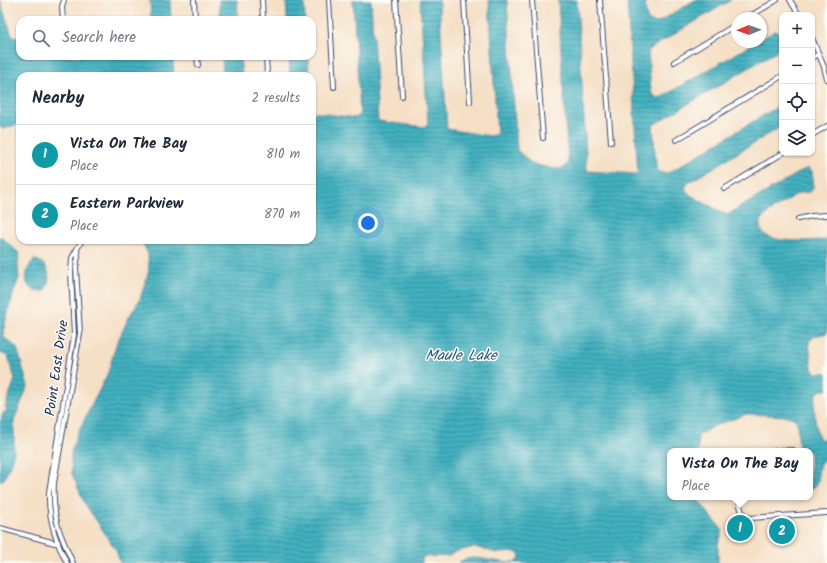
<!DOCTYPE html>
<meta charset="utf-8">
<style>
body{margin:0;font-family:Kalam,sans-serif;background:#f6f6f7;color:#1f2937}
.controls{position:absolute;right:12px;top:12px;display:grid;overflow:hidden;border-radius:8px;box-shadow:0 1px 3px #0004}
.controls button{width:36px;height:36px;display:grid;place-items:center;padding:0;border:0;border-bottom:1px solid #e0e1e3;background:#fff;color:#1f2937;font:20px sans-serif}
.compass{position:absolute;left:731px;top:12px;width:36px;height:36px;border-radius:50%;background:#fff;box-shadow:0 1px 3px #0004;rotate:269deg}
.you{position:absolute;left:368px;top:223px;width:14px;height:14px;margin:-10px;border:3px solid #fff;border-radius:50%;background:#1a73e8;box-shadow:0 0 0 6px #1a73e833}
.badge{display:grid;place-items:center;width:26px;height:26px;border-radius:50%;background:#ea580c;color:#fff;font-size:13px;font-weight:700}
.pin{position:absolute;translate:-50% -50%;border:2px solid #fff;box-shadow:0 1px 4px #0006}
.popup{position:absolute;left:667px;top:448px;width:146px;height:52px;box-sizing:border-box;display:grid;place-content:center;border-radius:8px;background:#fff;filter:drop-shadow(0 1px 3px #0005);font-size:13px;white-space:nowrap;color:#747a83}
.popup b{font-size:15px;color:#1f2937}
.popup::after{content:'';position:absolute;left:50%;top:100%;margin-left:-8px;border:8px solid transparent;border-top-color:#fff}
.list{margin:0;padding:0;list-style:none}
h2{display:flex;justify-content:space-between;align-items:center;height:52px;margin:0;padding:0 16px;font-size:17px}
h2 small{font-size:13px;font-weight:400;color:#747a83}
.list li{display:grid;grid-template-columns:26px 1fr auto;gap:12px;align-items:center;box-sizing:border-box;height:60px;padding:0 16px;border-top:1px solid #e0e1e3}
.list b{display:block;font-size:15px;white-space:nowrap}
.list p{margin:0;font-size:13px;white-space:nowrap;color:#747a83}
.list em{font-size:13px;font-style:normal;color:#747a83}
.icon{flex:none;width:22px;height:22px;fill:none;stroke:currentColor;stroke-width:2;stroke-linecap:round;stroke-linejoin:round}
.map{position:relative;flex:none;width:827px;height:563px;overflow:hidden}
.search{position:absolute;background:#fff;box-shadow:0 1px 3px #0004;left:16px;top:16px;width:300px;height:44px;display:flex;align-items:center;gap:10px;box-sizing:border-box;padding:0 14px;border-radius:12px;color:#747a83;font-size:15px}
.panel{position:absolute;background:#fff;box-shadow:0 1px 3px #0004;left:16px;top:72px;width:300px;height:172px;border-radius:12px}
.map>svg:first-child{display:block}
.water{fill:url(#water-rules);stroke:#2e708e}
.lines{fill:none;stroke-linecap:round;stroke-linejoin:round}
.minor-casing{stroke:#3c496d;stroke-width:6}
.minor{stroke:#fff;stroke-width:4}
.labels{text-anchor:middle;stroke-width:3;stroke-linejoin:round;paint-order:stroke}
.street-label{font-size:14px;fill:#1b2f5e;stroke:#fdfcf7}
.water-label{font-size:15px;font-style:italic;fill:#295c80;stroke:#fdfcf7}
</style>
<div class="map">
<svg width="827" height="563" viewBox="0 0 827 563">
<defs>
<pattern id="water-rules" width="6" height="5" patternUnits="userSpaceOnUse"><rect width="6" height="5" fill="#42b0be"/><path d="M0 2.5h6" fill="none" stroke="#36909e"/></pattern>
</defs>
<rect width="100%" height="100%" fill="#fdfcf7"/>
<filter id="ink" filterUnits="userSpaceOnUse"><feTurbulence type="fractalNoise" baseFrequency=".025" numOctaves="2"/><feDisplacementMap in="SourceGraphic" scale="8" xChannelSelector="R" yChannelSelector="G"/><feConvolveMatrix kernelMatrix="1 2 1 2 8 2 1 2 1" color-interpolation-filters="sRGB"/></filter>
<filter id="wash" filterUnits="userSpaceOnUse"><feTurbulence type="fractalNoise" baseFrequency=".012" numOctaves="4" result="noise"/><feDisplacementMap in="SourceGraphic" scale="16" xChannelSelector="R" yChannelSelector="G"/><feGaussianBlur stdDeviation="0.9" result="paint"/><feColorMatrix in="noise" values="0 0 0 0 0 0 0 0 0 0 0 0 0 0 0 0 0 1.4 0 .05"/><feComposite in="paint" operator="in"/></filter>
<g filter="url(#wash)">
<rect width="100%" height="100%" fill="#f5dfc5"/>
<path class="water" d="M0,0L12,36L20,37V56H173L174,76H20V105L18,106L15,109L20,122L19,124L3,129L0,127Z
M150,0H170L171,20H151Z
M219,0H237L238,20H220Z
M286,0H304L305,20H287Z
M353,0H371L378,121L424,127L428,123L420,0H439L447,129L490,136L497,134L489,0H507L517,150L532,164L555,169L564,168L568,163L558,0H577L587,171L638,174L627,0H645C646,10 644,23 657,23L695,0H731L648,50L651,92L657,98L662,97L756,42H761V39L775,31L780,32L782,36V48L653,125L656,166C658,173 663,175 670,172L782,104V126L688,183L685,188L688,194L727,215L807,168L812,171L813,188L810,192C807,192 804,192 801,193C795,194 790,199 785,202C776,208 751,220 763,233C773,244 813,240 827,240V333L815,336L809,342L812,369L816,373H827V390H821L816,394C813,403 815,431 820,439L827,441V460C810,464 827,484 810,489V451H799L797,422C794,417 791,417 785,416L747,414L716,425L698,435V451H670V497H698V500L723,531L718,544V563H458C471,553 488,561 503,562C507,563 511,562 516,562L519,559L520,555L516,552L497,553L474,547L455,552L449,556L422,557V563H120L116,550L85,504L72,474L71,460V452L77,434L108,373L116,345L128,319L140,299L149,270L148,254L141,240H312V112L356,118L360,113Z
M222,56H240L242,76H223Z
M289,56H308L309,76H290Z
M0,236L20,254L18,263L19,278L14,291L5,323L3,336L17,348L28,386L14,420V452L11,463L4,479L0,481V423L3,413H5L7,408L5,407L15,379L8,356L0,353Z
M34,260C49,261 53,280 44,291H36C33,290 29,288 28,285C24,278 28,265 34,260Z"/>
</g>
<g filter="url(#ink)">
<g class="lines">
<defs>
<path id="minor" d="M194,0L195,20
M262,0L263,20
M329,0L334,87
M396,0L402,96
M464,0L470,102
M532,0L543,138
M600,0L611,142
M790,0L799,15
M747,18L777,0
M63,20L62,7L64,0
M812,38L824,67L827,79
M197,56L198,65
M266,56L267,76
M812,58L819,54
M674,62L737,24
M812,135L827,126
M676,140L782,76
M724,189L783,153
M798,219L812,216L827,215
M775,451L793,450
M739,497C740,507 740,514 750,518L827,513
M0,528L55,543L58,542
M67,563C55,541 48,518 49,492L74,335L71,271L72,258L82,240
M73,563C59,533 52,517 54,483L80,333L76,268L78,256L77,251"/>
</defs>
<use href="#minor" class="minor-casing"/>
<use href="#minor" class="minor"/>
</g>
</g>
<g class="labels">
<g class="street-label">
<text transform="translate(56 368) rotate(-82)" y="5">Point East Drive</text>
</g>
<g class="water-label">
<text x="461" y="360">Maule Lake</text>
</g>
</g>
</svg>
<div class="controls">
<button>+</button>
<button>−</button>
<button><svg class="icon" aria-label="locate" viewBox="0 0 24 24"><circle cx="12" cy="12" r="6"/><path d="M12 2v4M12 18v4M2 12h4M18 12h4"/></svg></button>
<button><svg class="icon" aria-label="layers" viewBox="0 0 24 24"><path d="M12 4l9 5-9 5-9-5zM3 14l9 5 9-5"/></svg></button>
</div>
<svg class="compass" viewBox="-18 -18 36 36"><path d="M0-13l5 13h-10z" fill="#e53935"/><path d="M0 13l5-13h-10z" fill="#747a83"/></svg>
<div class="you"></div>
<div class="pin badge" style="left:740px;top:528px;background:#0f9aa8">1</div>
<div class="popup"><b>Vista On The Bay</b>Place</div>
<div class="pin badge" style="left:782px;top:531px;background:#0f9aa8">2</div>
<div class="search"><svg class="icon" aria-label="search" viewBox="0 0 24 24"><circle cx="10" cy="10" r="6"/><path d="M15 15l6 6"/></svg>Search here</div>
<section class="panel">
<h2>Nearby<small>2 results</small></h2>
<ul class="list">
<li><span class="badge" style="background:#0f9aa8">1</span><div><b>Vista On The Bay</b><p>Place</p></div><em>810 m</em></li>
<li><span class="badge" style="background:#0f9aa8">2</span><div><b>Eastern Parkview</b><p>Place</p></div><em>870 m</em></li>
</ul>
</section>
</div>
